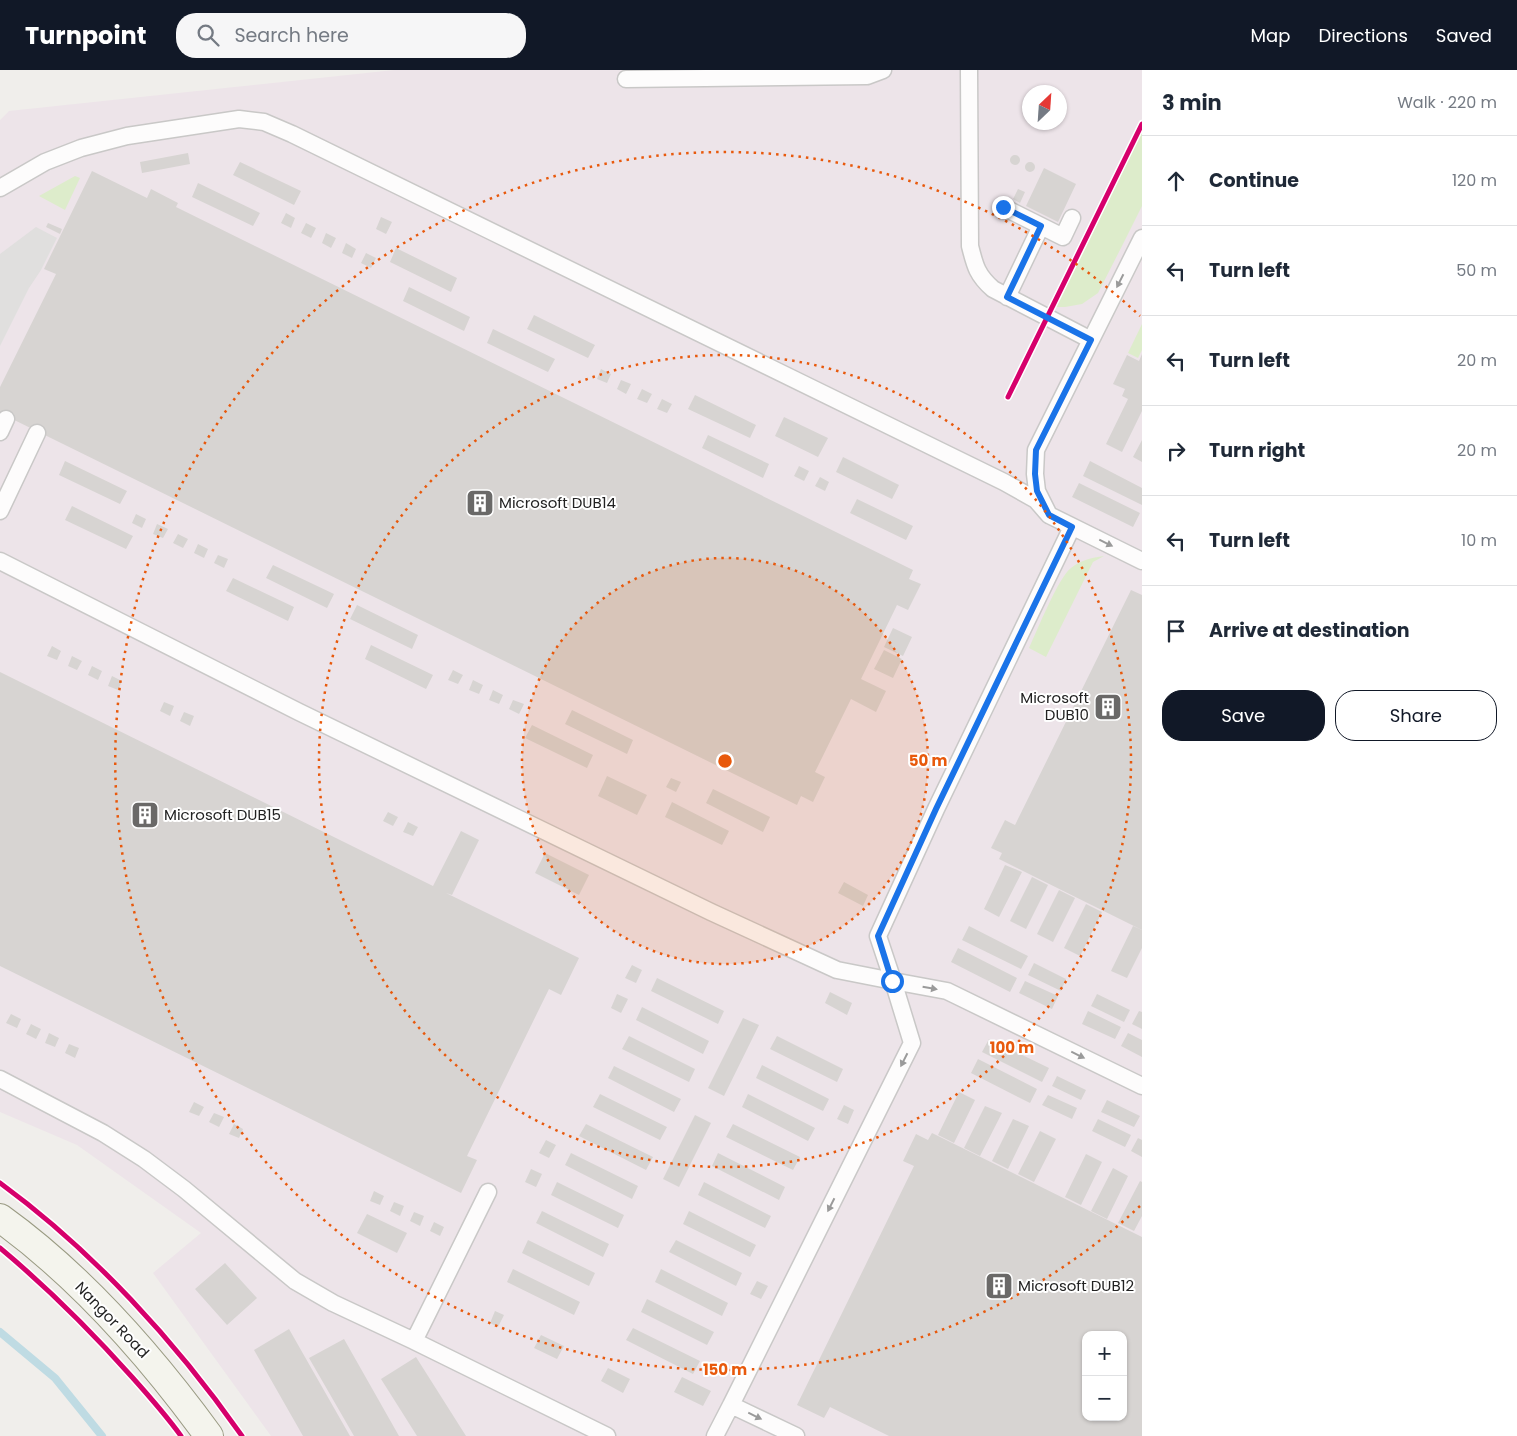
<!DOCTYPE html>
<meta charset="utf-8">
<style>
body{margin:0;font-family:Poppins,sans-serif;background:#f6f6f7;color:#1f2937}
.controls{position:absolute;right:15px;bottom:15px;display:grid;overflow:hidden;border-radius:10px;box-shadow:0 1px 4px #0004}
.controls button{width:45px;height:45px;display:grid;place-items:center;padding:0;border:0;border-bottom:1px solid #e0e1e3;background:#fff;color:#1f2937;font:25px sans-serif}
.compass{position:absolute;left:1022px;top:15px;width:45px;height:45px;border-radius:50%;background:#fff;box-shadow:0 1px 4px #0004;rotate:25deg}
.stop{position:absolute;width:15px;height:15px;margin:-11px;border:4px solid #1a73e8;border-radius:50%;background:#fff}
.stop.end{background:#1a73e8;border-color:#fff;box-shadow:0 1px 5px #0008}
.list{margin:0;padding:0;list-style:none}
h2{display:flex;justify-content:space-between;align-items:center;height:65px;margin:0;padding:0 20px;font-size:21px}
h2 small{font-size:16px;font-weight:400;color:#747a83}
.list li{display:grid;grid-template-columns:32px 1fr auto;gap:15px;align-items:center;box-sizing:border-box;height:90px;padding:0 20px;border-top:1px solid #e0e1e3}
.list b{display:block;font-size:19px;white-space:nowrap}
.list em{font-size:16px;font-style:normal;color:#747a83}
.actions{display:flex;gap:10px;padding:15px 20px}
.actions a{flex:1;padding:11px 0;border:1px solid #111827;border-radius:20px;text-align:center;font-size:18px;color:#111827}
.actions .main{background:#111827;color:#fff}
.icon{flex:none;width:28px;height:28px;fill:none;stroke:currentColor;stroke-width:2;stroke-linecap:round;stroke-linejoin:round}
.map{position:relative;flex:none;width:1142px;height:1366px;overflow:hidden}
header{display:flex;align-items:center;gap:30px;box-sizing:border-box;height:70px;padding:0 25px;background:#111827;color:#fff}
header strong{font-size:24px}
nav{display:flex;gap:28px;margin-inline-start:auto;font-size:18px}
.search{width:350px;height:45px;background:#f6f6f7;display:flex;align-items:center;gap:12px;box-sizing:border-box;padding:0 18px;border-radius:20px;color:#747a83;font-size:19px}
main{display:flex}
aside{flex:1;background:#fff}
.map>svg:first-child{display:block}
.industrial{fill:#ede4e9;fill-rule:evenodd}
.grass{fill:#ddeccb}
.parking{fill:#e0dfde}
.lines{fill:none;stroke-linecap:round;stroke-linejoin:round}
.stream{stroke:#bfdbe3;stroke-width:8}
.building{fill:#d7d4d2;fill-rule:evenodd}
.lane-casing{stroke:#c9c8c7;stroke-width:19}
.secondary-casing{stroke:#999a82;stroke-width:30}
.lane{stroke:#fdfcfc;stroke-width:16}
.secondary{stroke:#f4f4ed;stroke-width:28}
.cycleway-casing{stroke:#fff;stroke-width:8}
.cycleway{stroke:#d6006c;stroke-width:5}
.oneway{fill:#9a9a9a}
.route{stroke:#1a73e8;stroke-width:6}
.ring{fill:none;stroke:#e8590c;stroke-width:2.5;stroke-dasharray:2.5 5}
.labels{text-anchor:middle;stroke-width:4;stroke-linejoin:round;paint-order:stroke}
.poi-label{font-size:15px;fill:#222;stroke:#fff;text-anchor:start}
.street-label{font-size:15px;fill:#222;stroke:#fff}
.centre{fill:#e8590c;stroke:#fff;stroke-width:2.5}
.ring-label{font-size:15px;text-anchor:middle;font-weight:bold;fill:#e8590c;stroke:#fff;stroke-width:4;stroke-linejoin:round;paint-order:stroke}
</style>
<header>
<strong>Turnpoint</strong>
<div class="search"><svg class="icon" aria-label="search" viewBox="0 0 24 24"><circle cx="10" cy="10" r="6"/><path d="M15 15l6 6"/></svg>Search here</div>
<nav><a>Map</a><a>Directions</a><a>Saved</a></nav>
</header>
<main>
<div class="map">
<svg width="1142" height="1366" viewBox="0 0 1142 1366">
<rect width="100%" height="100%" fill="#f0eeeb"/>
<path class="industrial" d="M394,0H1142V1366H271L153,1203L201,1163L77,1075L0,1042V50L9,41ZM1030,22H1060V52H1030ZM1086,1265H1123V1347H1086Z"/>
<path class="grass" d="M1142,62V136L1122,176L1098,223L1082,234L1065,237H1056Z
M75,106L80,108L65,140L39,126Z
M1142,254V280L1138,288L1128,283Z
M1104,486L1093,492L1090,498L1046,587L1029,578C1037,561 1058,508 1071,498C1081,490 1091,488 1104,486Z"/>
<path class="parking" d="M36,157L57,168L41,200L29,218L0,276V184Z"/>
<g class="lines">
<path class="stream" d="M0,1262L55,1308L102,1366"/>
</g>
<path class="building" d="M188,83L190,94L142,103L140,92Z
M1010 90a5 5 0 1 1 10 0a5 5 0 1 1-10 0Z
M240,92L301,121L294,135L233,105Z
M1025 97a5 5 0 1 1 10 0a5 5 0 1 1-10 0Z
M1044,98L1076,114L1058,152L1026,136Z
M92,101L147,128L151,119L178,133L176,137L913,500L909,509L921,514L908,540L897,535L861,609L886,621L876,642L851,629L815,702L825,707L813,732L801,726L797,735L0,343V317L56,204L44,199Z
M198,113L260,143L253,156L192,127Z
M1018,119L1025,122L1020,133L1013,129Z
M286,143L295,148L291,158L281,153Z
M381,147L392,152L386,164L376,159Z
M48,153L62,159L60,164L46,157Z
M306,153L316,158L311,168L301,163Z
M326,163L336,168L331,178L322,173Z
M346,173L356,179L352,188L342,183Z
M396,178L457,208L451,222L390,192Z
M366,183L376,188L371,198L361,193Z
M409,217L470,247L464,261L403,231Z
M534,245L595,275L588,288L527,259Z
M493,259L555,289L548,302L487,273Z
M1142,284V341L1122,382L1106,374L1128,329L1122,326L1125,319L1113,314L1127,285L1139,291Z
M601,299L611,304L607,313L597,309Z
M621,310L631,314L626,324L617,319Z
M642,319L652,324L647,333L637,329Z
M695,325L756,355L750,368L688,339Z
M662,329L672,334L667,343L657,339Z
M784,347L828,368L818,387L775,366Z
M708,365L769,394L763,408L702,378Z
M1142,370V392L1133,387Z
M843,387L899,415L892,429L836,402Z
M65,391L127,421L120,434L59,405Z
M1090,391L1142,418V435L1083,406Z
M799,396L809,401L804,411L794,406Z
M820,407L829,412L825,421L815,416Z
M1079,413L1140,443L1133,457L1072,427Z
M857,429L913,456L906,470L850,443Z
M72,436L133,466L126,479L65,450Z
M136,444L146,449L142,458L132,453Z
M157,454L168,459L163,468L153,464Z
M178,464L188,469L183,478L173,473Z
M198,474L208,479L204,488L194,483Z
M218,485L228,489L224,498L214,493Z
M273,495L334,524L327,538L266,508Z
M233,508L294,537L288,551L226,521Z
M1131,520L1142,525V860L999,789L1002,783L991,778L1005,750L1015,755Z
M357,535L418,565L412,579L350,549Z
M893,558L912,567L903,586L884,577Z
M371,575L433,605L426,619L365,589Z
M52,576L61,581L57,590L47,586Z
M884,580L902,589L893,608L874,599Z
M72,586L82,591L77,600L68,596Z
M92,596L102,601L98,610L88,605Z
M453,600L463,605L458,614L448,610Z
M0,602L433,816L461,761L479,770L452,825L446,823L579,888L561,925L549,919L467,1086L477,1090L461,1123L0,896Z
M112,606L122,611L118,620L108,616Z
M473,610L483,615L479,624L469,620Z
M493,620L503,625L499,634L489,630Z
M513,630L524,634L519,644L509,639Z
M164,632L174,636L170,646L160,641Z
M572,640L633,670L627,684L565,654Z
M184,642L194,646L190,656L180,651Z
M532,655L593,685L587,698L525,668Z
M607,706L647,725L637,745L598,726Z
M671,708L681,712L676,722L666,717Z
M713,719L770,747L763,762L706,733Z
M672,732L729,761L722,775L665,747Z
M388,742L398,747L393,756L383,751Z
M408,752L418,757L413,766L403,762Z
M545,783L589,805L579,825L535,803Z
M1005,795L1022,802L999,847L984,839Z
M1032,807L1048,815L1026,859L1010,851Z
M844,812L868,825L863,836L838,823Z
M1059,820L1075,828L1053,872L1037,864Z
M1086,834L1102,842L1080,886L1064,878Z
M969,856L1028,886L1021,899L962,870Z
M1133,856L1142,860V878L1127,908L1111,901Z
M958,878L1017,908L1010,922L951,892Z
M1034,893L1066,909L1061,921L1028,905Z
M632,895L642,900L636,913L625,908Z
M657,908L724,941L718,954L651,921Z
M1025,911L1058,926L1052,939L1019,923Z
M830,922L852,933L847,945L825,933Z
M617,924L628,929L621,943L611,938Z
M1097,924L1130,940L1124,952L1091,936Z
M642,937L709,971L703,984L636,950Z
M1088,941L1121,957L1115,969L1082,954Z
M1139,941L1142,942V959L1132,954Z
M11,944L21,949L17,958L6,953Z
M743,948L759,955L724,1026L708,1018Z
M31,954L41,959L36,969L26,964Z
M49,963L59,968L55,977L45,973Z
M1128,963L1142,970V987L1121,976Z
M629,966L695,999L689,1012L622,979Z
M777,966L843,999L837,1012L770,979Z
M989,969L1049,998L1042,1012L982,982Z
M69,974L79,978L75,988L65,983Z
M978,989L1037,1019L1030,1033L971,1003Z
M762,995L829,1029L823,1041L756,1008Z
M614,996L681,1029L674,1042L608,1008Z
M1057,1006L1086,1020L1081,1030L1052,1016Z
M959,1022L975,1030L954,1073L938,1065Z
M600,1024L667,1057L660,1070L593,1037Z
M748,1024L815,1058L808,1071L742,1037Z
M1048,1025L1077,1038L1072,1049L1042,1035Z
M1107,1030L1140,1046L1134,1057L1101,1042Z
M194,1032L204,1037L199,1046L189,1042Z
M844,1035L854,1040L848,1054L837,1049Z
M985,1036L1002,1043L980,1086L964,1078Z
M214,1043L224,1047L219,1057L209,1052Z
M695,1045L711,1053L679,1117L663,1109Z
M1013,1049L1029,1056L1008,1099L992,1091Z
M1098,1049L1131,1065L1125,1077L1092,1061Z
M234,1054L243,1059L239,1068L229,1064Z
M586,1054L653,1087L646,1100L579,1066Z
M733,1054L800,1087L793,1100L726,1067Z
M1040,1061L1056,1069L1034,1112L1018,1104Z
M932,1063L1142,1167V1366H889L830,1337L824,1348L797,1335L914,1096L903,1091L916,1064L928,1070ZM1086,1265H1123V1347H1086Z
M1138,1068L1142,1070V1087L1131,1081Z
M546,1070L556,1075L549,1088L539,1083Z
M571,1083L638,1116L632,1129L565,1095Z
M718,1083L785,1117L779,1130L712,1096Z
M1086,1084L1102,1092L1081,1135L1065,1127Z
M1113,1098L1128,1106L1107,1149L1091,1141Z
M531,1099L542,1104L536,1117L525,1112Z
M1140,1111L1142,1112V1146L1134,1161L1118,1153Z
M557,1112L624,1145L618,1158L551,1125Z
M704,1112L771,1146L765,1158L698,1125Z
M374,1121L384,1126L380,1135L370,1131Z
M394,1132L404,1136L400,1146L390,1141Z
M542,1141L609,1174L603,1187L536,1153Z
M689,1141L756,1175L750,1187L683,1154Z
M414,1142L424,1146L420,1156L410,1151Z
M367,1144L407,1163L397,1183L357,1163Z
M434,1152L444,1157L440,1166L430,1161Z
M528,1170L595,1203L589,1216L522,1183Z
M676,1170L742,1203L736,1216L669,1182Z
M225,1193L257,1228L227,1255L195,1219Z
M513,1199L580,1232L574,1245L507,1212Z
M661,1199L728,1233L722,1246L655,1212Z
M757,1211L768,1216L761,1229L750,1224Z
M647,1229L714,1262L707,1275L641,1242Z
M495,1241L504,1245L498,1257L490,1253Z
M633,1258L700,1291L693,1304L626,1270Z
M289,1259L350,1366H303L254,1280Z
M541,1265L564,1276L557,1289L534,1278Z
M344,1269L399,1366H354L309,1288Z
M416,1287L466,1366H417L381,1309Z
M608,1298L630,1309L623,1323L601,1311Z
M682,1307L711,1321L703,1336L674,1322Z"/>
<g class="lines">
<defs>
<path id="lane" d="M969,0L970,176C975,196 977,205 993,219L1091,270
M626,9L867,6L883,0
M0,118L45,92L81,78L127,66L239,49L264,52L292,64L1004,412L1036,430L1049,445
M1003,137L1063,167L1072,148
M1142,168L1036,380L1035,404L1037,421L1049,445L1142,491
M1007,227L1041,156
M0,362L6,349
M0,441L37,363
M1072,457L936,739L878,866L893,911L947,921L1142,1016
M0,491L299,642L711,842L837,900L893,911L912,973L731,1335L796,1366
M0,1009L103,1063L144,1089L184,1119L295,1211L333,1233L414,1271
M488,1122L414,1271L607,1366
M715,1366L731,1335"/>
<path id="secondary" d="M0,1148C82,1207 150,1285 209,1366"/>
</defs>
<use href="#lane" class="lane-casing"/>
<use href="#secondary" class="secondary-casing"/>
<use href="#lane" class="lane"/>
<use href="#secondary" class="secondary"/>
<defs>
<path id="cycleway" d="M1008,327L1142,54
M0,1113C93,1181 176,1272 242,1366
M0,1178C48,1218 90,1260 132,1307C149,1326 166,1345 181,1366"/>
</defs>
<use href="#cycleway" class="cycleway-casing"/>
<use href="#cycleway" class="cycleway"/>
</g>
<defs><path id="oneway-solid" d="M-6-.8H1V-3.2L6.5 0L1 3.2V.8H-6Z" transform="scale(1.25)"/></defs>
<g class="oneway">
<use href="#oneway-solid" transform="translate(1120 211) rotate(117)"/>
<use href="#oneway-solid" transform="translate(1106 473) rotate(26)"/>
<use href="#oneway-solid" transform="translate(930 918) rotate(10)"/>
<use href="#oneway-solid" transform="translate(1078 985) rotate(26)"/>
<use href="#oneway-solid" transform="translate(904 990) rotate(117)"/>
<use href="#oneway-solid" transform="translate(831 1135) rotate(117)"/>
<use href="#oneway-solid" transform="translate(755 1346) rotate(26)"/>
</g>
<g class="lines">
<path class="route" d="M892,911L878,866L936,739L1072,457L1049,445L1037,421L1035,404L1036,380L1091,270L1007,227L1041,156L1003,137"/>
</g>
<circle cx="725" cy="691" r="203" fill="#e8590c" fill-opacity=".12"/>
<g class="ring">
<circle cx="725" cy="691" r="203"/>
<circle cx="725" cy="691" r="406"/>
<path d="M1140 1136A609 609 0 1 1 1140 246"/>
</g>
<defs>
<symbol id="building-square" viewBox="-11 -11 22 22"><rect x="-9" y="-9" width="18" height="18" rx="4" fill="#6a6968" stroke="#fff"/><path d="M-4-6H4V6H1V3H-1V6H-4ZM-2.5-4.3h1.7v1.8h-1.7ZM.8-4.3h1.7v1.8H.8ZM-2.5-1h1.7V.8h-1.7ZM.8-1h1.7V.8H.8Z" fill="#fff"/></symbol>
</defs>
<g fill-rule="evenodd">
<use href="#building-square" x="464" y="417" width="32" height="32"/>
<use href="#building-square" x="1092" y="621" width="32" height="32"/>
<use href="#building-square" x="129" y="729" width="32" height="32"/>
<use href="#building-square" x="983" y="1200" width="32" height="32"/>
</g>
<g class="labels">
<g class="poi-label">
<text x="499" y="438">Microsoft DUB14</text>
<text x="1089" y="633" text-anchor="end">Microsoft<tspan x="1089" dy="17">DUB10</tspan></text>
<text x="164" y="750">Microsoft DUB15</text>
<text x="1018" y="1221">Microsoft DUB12</text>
</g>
<g class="street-label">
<text transform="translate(112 1250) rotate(46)" y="5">Nangor Road</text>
</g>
</g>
<circle cx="725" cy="691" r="8" class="centre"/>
<g class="ring-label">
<text x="928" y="696">50 m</text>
<text x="1012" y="983">100 m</text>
<text x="725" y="1305">150 m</text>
</g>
</svg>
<div class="controls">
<button>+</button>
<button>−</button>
</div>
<svg class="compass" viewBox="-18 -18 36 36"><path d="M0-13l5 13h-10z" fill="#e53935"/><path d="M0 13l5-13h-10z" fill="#747a83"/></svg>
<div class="stop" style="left:892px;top:911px"></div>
<div class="stop end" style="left:1003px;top:137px"></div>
</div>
<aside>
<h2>3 min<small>Walk · 220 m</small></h2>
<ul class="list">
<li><svg class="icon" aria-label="ahead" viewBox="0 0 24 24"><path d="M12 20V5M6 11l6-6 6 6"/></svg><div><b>Continue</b></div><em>120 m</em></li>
<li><svg class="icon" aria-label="left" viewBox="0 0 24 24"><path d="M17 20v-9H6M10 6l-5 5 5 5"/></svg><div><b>Turn left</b></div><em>50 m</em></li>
<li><svg class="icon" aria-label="left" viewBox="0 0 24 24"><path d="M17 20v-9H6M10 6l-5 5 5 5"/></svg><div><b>Turn left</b></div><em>20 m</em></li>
<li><svg class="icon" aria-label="right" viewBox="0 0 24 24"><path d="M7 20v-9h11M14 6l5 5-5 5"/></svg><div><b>Turn right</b></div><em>20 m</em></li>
<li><svg class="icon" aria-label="left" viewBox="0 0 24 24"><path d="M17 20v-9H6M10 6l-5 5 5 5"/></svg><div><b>Turn left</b></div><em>10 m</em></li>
<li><svg class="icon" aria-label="arrive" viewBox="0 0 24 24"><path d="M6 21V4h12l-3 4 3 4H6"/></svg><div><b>Arrive at destination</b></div></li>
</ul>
<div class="actions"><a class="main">Save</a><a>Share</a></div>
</aside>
</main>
